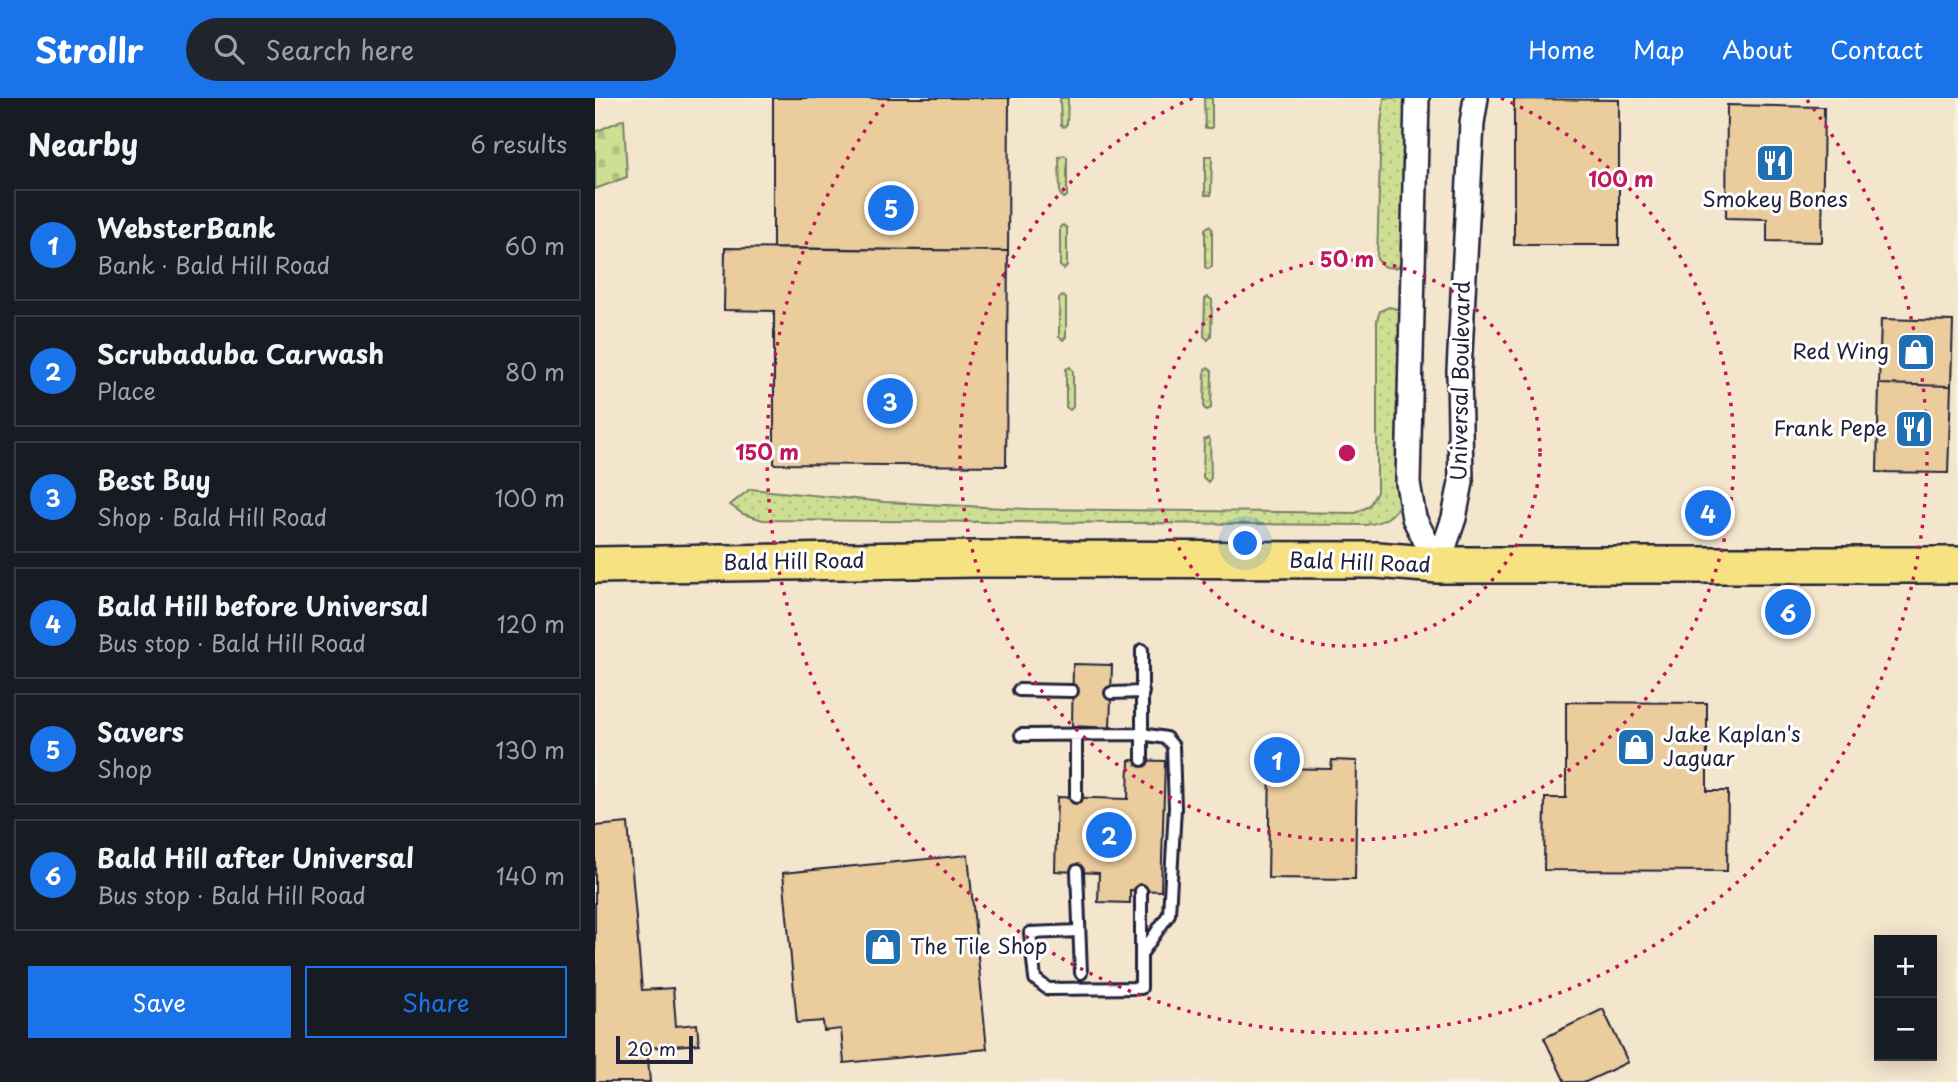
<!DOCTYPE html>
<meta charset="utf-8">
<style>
body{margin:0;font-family:"Playpen Sans",sans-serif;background:#20242c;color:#f1f3f6}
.controls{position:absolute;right:21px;bottom:21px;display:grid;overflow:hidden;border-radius:0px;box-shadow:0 4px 18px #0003}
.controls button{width:63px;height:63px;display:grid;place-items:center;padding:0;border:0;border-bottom:2px solid #363941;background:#171b24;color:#f1f3f6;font:35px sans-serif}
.scale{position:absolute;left:21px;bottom:18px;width:77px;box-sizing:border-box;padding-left:7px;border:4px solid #22223b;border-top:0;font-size:19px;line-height:24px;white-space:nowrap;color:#22223b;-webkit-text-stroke:5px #fff;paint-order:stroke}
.you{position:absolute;left:651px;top:446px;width:24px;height:24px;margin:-18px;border:5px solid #fff;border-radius:50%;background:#1a73e8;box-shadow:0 0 0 10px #1a73e833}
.badge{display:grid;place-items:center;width:46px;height:46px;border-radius:50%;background:#1a73e8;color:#fff;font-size:23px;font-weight:700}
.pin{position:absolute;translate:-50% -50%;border:4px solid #fff;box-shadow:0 2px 7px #0006}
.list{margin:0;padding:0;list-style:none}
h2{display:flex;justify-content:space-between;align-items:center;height:91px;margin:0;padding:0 28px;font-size:30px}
h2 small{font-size:23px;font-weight:400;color:#9ea1a6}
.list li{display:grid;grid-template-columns:46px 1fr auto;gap:21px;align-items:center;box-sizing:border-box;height:112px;margin:0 14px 14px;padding:0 14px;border:2px solid #363941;border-radius:0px}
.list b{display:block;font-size:26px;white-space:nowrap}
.list p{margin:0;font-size:23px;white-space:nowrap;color:#9ea1a6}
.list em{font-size:23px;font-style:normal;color:#9ea1a6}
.actions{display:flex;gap:14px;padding:21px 28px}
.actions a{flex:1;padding:16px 0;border:2px solid #1a73e8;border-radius:0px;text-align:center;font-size:24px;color:#1a73e8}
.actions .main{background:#1a73e8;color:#fff}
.icon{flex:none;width:38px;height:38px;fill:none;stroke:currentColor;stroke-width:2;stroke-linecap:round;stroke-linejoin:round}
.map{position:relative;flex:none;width:1363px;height:984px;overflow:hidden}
header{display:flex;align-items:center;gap:42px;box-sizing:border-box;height:98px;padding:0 35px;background:#1a73e8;color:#fff}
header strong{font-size:33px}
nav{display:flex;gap:38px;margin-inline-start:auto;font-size:24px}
.search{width:490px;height:63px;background:#20242c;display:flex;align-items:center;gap:18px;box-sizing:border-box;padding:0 24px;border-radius:38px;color:#9ea1a6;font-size:26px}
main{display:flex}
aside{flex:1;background:#171b24}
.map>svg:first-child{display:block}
.built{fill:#f4e5cd;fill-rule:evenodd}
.grass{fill:url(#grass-dots);stroke:#788068;stroke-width:2}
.cemetery{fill:url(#cemetery-stones);stroke:#788068;stroke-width:2}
.building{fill:#eacc9d;stroke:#22223b;stroke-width:2}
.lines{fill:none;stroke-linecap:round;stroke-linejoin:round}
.service-casing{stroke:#22223b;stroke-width:16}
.minor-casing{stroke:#22223b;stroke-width:28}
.primary-casing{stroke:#22223b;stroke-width:40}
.service{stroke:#fff;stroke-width:10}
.minor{stroke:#fff;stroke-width:23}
.primary{stroke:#f7e281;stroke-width:35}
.ring{fill:none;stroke:#c2185b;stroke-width:3.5;stroke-dasharray:3.5 7}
.labels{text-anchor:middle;stroke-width:6;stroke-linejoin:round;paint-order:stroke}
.poi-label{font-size:21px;fill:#22223b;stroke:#fff;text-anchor:end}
.street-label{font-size:21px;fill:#22223b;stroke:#fff}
.centre{fill:#c2185b;stroke:#fff;stroke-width:3.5}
.ring-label{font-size:21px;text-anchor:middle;font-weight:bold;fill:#c2185b;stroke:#fff;stroke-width:6;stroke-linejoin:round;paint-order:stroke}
</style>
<header>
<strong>Strollr</strong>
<div class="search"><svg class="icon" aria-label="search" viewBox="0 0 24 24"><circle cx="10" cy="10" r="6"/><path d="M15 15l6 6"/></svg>Search here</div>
<nav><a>Home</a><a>Map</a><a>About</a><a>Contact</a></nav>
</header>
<main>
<aside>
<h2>Nearby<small>6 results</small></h2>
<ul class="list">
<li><span class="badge">1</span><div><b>WebsterBank</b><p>Bank · Bald Hill Road</p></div><em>60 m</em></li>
<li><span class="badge">2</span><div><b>Scrubaduba Carwash</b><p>Place</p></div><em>80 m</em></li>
<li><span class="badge">3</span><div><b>Best Buy</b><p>Shop · Bald Hill Road</p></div><em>100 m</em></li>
<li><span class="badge">4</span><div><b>Bald Hill before Universal</b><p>Bus stop · Bald Hill Road</p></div><em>120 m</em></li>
<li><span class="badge">5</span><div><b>Savers</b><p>Shop</p></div><em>130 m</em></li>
<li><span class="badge">6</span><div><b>Bald Hill after Universal</b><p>Bus stop · Bald Hill Road</p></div><em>140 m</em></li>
</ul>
<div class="actions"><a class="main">Save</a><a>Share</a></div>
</aside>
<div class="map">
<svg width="1363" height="984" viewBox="0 0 1363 984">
<defs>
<pattern id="grass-dots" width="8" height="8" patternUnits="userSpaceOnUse" patternTransform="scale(1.75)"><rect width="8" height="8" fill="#cedf94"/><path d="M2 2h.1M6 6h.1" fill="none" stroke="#b1bf80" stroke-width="1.8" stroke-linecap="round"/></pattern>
<pattern id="cemetery-stones" width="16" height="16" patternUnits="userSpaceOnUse" patternTransform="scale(1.75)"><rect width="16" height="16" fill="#cedf94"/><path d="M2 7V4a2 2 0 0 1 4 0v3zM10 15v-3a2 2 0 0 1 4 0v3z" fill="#b1bf80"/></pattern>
</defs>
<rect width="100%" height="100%" fill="#f9f0e2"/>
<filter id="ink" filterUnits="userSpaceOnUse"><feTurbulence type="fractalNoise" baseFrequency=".0143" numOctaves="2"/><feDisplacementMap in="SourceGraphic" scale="14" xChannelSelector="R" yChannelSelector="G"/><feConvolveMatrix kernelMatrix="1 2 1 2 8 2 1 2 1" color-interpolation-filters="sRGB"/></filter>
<g filter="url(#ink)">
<path class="built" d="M0,0H1363V984H0ZM1284,842H1337V958H1284Z"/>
<path class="grass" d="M465,0H473L472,26L469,29L466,27Z
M609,0H617V30H610Z
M789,0H814L808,164C802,172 797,170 788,168L782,161L786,26Z
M469,57L472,59V98L469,100L465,96L464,59Z
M610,58H617L616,97H610Z
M468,127L472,130V168L469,171L465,168V129Z
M614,128L617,131V169L613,171L610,169V131Z
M467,198L471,200V239L468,242L464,239V200Z
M613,199L617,202L616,238L613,242L609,238L610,201Z
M794,209L806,212L807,402C799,419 789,424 771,427L168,422L148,416L135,407L155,391L290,404L432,411L761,415L774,408L782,394V222L785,213Z
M475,269L478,273V309L475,312L471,309V271Z
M613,270L617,273L616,310L612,312L609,310L610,271Z
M613,340L615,342L616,380L613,384L608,379L609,342Z"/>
<path class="cemetery" d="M29,21L32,79L0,91V34Z"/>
<path class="building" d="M178,0H414L413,153L178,150Z
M919,1L1024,2V147H919Z
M1132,7L1229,9L1227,144L1172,143V121L1131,120Z
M130,150L413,153L411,368L179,366V213L129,212Z
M1286,221L1358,223L1356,288L1284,286Z
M1284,286L1356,288L1353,375L1282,374Z
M478,566L517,567L515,630L477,628Z
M971,604L1112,605V693H1133L1132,773L949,772L950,700H971Z
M534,662L570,663L566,793L535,792V805L503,804L504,775L460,773L462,699L533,701Z
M737,662L762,663L760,781L673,780L675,670L736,671Z
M33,725L47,892L78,890L81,928L102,926L104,946L52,950L55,984H0V728Z
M373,757L392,951L249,965L246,931L229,933L228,923L202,925L188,775Z
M1008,911L1033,964L991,984H970L949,940Z"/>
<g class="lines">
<defs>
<path id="service" d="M547,552V662
M424,592L477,593
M516,595L548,594
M426,637L547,636L571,640L578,648L580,710L574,816L547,855
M481,699V638
M482,773L486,875
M484,833L435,835L440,881L453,891L546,890V793"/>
<path id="minor" d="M822,0L813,385L819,420L843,467
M843,467L859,420L866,384L864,273L877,25L881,0"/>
<path id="primary" d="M0,467L382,461L782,462L843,467H1363"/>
</defs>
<use href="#service" class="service-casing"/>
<use href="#minor" class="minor-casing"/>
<use href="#primary" class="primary-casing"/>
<use href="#service" class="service"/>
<use href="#minor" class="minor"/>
<use href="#primary" class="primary"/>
</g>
</g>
<g class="ring">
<circle cx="752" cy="355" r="193"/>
<path d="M906 0A387 387 0 1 1 598 0"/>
<path d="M1212 2A580 580 0 1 1 292 2"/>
</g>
<defs>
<symbol id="restaurant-square" viewBox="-11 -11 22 22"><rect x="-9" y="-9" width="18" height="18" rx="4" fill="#1f6fb2" stroke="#fff"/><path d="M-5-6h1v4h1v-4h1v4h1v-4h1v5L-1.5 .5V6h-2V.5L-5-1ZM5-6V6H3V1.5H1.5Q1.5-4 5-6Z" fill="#fff"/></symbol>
<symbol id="shop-square" viewBox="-11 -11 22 22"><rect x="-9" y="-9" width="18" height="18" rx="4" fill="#1f6fb2" stroke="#fff"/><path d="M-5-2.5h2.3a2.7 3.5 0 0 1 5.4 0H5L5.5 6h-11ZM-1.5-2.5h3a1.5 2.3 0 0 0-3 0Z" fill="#fff"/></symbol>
</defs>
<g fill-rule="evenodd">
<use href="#restaurant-square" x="1158" y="43" width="44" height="44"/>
<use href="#shop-square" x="1299" y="232" width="44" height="44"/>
<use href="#restaurant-square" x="1297" y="309" width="44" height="44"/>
<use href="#shop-square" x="1019" y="627" width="44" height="44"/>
<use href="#shop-square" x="266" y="827" width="44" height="44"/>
</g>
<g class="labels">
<g class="poi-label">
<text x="1180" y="109" text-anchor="middle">Smokey Bones</text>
<text x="1294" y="261">Red Wing</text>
<text x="1292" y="338">Frank Pepe</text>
<text x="1068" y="644" text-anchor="start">Jake Kaplan's<tspan x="1068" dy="24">Jaguar</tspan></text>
<text x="315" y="856" text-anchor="start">The Tile Shop</text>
</g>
<g class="street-label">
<text transform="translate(866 283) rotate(-89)" y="7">Universal Boulevard</text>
<text transform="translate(199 464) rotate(-1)" y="7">Bald Hill Road</text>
<text transform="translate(765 465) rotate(2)" y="7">Bald Hill Road</text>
</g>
</g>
<circle cx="752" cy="355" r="10" class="centre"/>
<g class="ring-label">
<text x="1026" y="89">100 m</text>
<text x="752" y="169">50 m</text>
<text x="172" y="362">150 m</text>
</g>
</svg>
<div class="controls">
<button>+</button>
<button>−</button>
</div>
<div class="scale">20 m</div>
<div class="you"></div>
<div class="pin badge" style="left:682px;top:662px">1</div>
<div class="pin badge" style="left:514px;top:737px">2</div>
<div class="pin badge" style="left:295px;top:303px">3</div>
<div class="pin badge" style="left:1113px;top:415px">4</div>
<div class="pin badge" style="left:296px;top:110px">5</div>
<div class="pin badge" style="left:1193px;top:514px">6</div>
</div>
</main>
